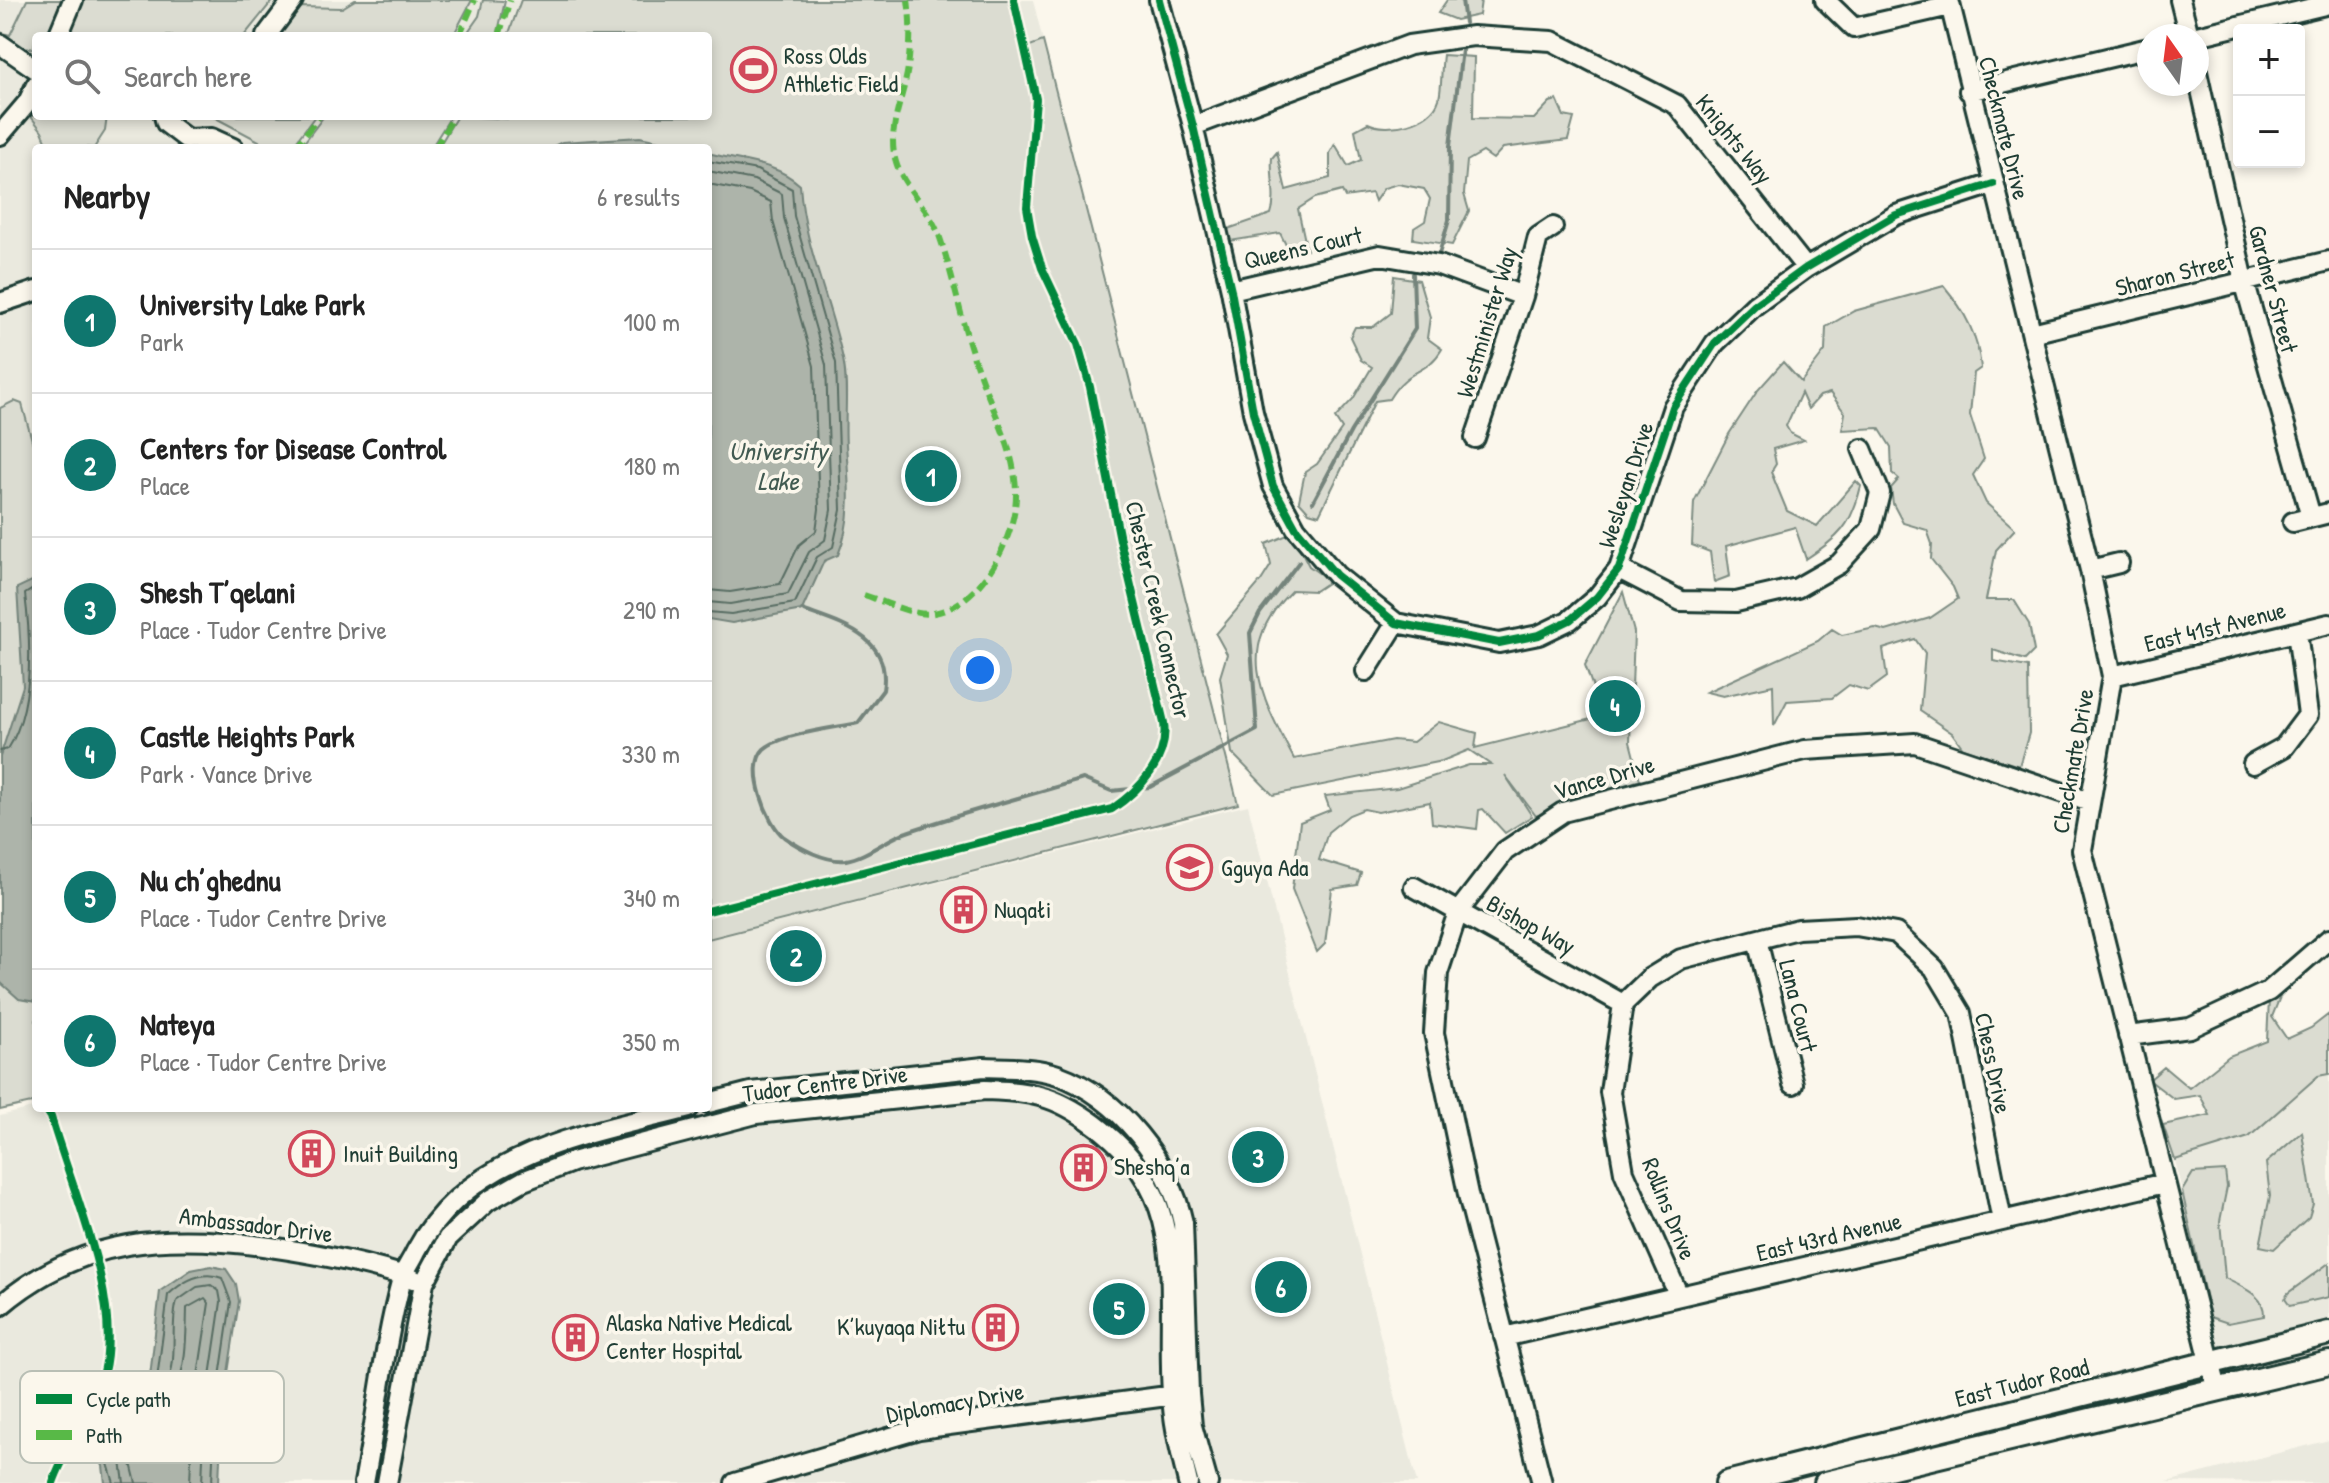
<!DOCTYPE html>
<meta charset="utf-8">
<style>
body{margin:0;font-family:"Patrick Hand",sans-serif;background:#f2f2f2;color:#222}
.controls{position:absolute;right:24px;top:24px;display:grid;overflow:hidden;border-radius:8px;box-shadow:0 4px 12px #0003}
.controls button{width:72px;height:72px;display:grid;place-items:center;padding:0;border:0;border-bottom:2px solid #e0e0e0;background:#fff;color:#222;font:40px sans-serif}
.compass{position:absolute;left:2137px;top:24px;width:72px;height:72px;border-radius:50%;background:#fff;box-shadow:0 4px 12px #0003;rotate:346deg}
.you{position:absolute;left:980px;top:670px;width:28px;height:28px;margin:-20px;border:6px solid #fff;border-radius:50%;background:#1a73e8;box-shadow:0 0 0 12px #1a73e833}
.badge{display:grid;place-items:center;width:52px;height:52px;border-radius:50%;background:#0f766e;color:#fff;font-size:26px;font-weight:700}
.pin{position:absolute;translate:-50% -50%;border:4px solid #fff;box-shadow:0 2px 8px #0006}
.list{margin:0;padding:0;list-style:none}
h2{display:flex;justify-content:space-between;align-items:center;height:104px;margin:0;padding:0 32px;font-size:34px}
h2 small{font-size:26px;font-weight:400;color:#767676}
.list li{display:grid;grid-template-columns:52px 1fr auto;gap:24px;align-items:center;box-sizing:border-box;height:144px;padding:0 32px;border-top:2px solid #e0e0e0}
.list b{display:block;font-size:30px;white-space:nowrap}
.list p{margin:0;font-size:26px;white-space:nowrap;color:#767676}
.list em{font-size:26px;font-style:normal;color:#767676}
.icon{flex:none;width:44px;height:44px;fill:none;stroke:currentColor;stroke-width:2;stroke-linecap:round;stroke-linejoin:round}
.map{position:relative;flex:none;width:2329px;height:1483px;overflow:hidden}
.search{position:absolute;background:#fff;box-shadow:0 4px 12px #0003;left:32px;top:32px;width:680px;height:88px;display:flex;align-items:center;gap:20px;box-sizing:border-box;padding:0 28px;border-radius:8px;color:#767676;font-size:30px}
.panel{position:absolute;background:#fff;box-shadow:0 4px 12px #0003;left:32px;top:144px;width:680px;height:968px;border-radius:8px}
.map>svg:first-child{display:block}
.built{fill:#eae9de}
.green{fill:#dbdcd1;stroke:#7d8c82;stroke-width:2}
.water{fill:#adb4aa;stroke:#74847b;stroke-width:2}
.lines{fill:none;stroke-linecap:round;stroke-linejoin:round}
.shore{stroke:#586d63;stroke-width:2}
.stream{stroke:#74847b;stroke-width:4}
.minor-casing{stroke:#1f3d34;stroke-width:24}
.major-casing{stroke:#1f3d34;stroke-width:28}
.minor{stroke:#fbf7ec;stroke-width:18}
.major{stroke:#fbf7ec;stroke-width:22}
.quiet{stroke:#58b947;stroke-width:6;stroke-dasharray:12 6;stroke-linecap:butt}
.cycleway-casing{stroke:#fbf7ec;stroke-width:13}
.cycleway{stroke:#00873e;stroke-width:8}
.labels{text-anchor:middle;stroke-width:7;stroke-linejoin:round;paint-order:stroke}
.poi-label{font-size:24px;fill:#1f3d34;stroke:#fbf7ec;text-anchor:start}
.street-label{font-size:24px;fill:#1f3d34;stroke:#fbf7ec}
.water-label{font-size:26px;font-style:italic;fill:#425b52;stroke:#fbf7ec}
.key{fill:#fbf7ec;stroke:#b9bfb5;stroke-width:2}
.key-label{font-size:22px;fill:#1f3d34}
</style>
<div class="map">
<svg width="2329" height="1483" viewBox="0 0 2329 1483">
<rect width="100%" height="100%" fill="#fbf7ec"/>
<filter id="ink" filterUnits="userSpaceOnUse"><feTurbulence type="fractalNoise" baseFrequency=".0125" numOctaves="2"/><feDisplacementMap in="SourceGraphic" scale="16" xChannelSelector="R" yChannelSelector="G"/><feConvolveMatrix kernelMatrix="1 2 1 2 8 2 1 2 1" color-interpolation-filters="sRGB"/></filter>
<g filter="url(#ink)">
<path class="built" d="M0,0H1033L1043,41L821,134L708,36H36V116H515L492,148H36V476L0,488Z
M1248,805L1417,1483H0V1116L36,1107L708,1108V940Z
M2329,1074V1321L2217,1349L2175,1160L2249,1137L2318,1076Z
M2329,1440V1483L2167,1482Z"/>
<path class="green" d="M27,0H61L49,32L36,36L34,48L21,49L0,36V32L10,35Z
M81,0H273L244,36H68Z
M355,0H472L453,36H272L300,7L342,8Z
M483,0L505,1L497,36H465L479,16Z
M521,0H1010L1022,49L1043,41L1238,804L708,939V148H438L457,116L512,119L515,116H708V36H508Z
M1447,0H1481L1479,15L1456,20L1438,13Z
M1443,55L1474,57L1473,118L1534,119L1550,102L1557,100L1564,116L1574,118L1568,140L1503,148L1493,159L1483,152L1467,161L1464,194L1469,211L1452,245L1413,239L1414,228L1425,221L1430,199L1424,189L1398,184L1384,188L1375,201L1372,193L1345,197L1342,191L1315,198L1298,209L1307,250L1287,247L1280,233L1230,241L1222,231L1271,214C1277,197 1270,177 1272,158L1277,152L1286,190L1330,178V153L1335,144L1348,166L1361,160L1355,130L1368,123C1387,133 1432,124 1439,99C1442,86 1441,69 1443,55Z
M36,95V116H107L105,131L94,148L48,145L42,131L32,118Z
M212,116H315L291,148H256L259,141Z
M324,116H451L431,148H300Z
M1394,276L1419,280L1430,317L1427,338L1442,349C1426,376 1408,367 1389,399L1375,401L1319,515L1309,512L1299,501L1305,472L1317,464L1342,429L1335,418L1353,399L1372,367L1361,360L1350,337L1355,327H1373L1391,313Z
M1944,286C1965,311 1978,336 1981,368L1974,373L1970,415L1984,459L1973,475L1986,503L2015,529L1996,550L1986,600H2014L2029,624L2034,651L2025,660L1993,650V661L2028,667L2029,733L2019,766L1963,748L1952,733L1920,711L1925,653L1915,639L1883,649L1887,677L1868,691L1849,685L1832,698L1787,701L1774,726L1773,685L1723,696L1706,692L1818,641L1832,629L1842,635L1875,628L1886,631L1913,623L1930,618L1958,599L1953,587L1931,559L1932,544L1927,530L1903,523L1893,504L1891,488L1899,479L1892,473L1891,447L1879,428L1842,430L1845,413L1830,393L1820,396L1808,409L1801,393L1786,426L1790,433L1804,440L1773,449L1776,464L1771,472L1787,511L1817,526L1856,481L1861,486C1851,527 1840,536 1806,559L1795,527L1726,546L1730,576L1714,582L1710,552L1692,545L1694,502L1729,434L1758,390L1783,362L1801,382L1825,351L1826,327L1854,311Z
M14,401L22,404L36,455V1102L0,1110V408Z
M1292,533L1309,566L1330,581L1315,591L1292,590C1233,648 1261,696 1294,759L1393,740L1413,742L1439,722L1477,733L1475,748L1603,716L1585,665L1623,592L1634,632L1630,742L1640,780L1536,816L1505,775L1532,816L1505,833L1483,809L1479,810L1477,829L1432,823L1430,802L1378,812L1364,809L1349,815L1328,832L1319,860L1361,873L1357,885L1332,889L1325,944L1317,952L1292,889L1300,822L1330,810L1325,796L1397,788L1469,765H1491L1469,750L1442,761L1273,795L1232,753L1220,677L1227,654L1216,634L1261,581L1271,565L1266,544Z
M2280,997L2272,1017L2287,1039L2311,1028L2329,1014V1074L2318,1076L2249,1137L2175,1160L2163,1125L2210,1115L2200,1095L2174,1099L2149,1080L2164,1067L2189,1088L2229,1056L2267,1041L2269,999Z
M2302,1132L2313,1204L2309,1217L2274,1249L2260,1246L2270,1196L2266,1163Z
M2225,1171L2227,1187L2220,1221L2225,1278C2242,1288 2265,1294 2264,1316L2228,1323L2210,1317L2182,1191L2193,1173Z
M2329,1263V1297L2290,1306L2285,1299L2288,1293Z"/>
<path class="water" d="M640,137L692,148H550L562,142Z
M708,153C740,162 774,161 800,185C804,245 830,300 843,359C849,386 844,417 846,445C849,483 853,519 838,555L824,561L802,610L732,623L708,619Z
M36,579V1002L19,999L0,982V757L23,686L17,588Z
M211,1266L226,1269L236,1284L239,1301L222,1412L219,1483H105L103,1466L93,1446L116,1401L141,1387L150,1376L160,1291L191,1270Z"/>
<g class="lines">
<path class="shore" d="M708,161L757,170L792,189L794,216L836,363L841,510L833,547L817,557L795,603L731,614L708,612
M708,171L754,180L782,194L784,218L826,365L831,510L825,540L809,552L788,594L730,604L708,602
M708,184L750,192L771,202L773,221L814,366L819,509L816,531L799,545L780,584L730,592L708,590
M0,751L8,749C34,708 31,641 25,594L36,587
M114,1483L102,1444L121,1408L146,1393L157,1379L168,1295C182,1282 202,1270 222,1278L231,1302L215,1411L212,1483
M124,1483L121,1461L113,1446C123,1408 147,1414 165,1387C180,1363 169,1326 177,1301L197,1287L211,1285L219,1291L221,1302L205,1410L202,1483
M136,1483L126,1443C136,1424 147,1422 161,1409C188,1384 186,1342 187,1308L205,1298L209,1303L193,1409L190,1483"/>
<path class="stream" d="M1462,0L1465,23
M1439,254L1449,220L1450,146L1462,50
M1313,502L1351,431L1415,329L1413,274
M802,610C840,624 892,636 883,690L858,723C835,728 781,734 764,749C745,767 767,824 784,837C801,849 826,862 846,860C866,857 888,838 907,832C965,812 1024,797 1083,779L1111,791L1150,787L1257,730L1250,633L1260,613L1299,562"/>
<defs>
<path id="minor" d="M1159,0L1193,126L1231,290L1253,412L1273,486L1296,528L1336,575L1396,623L1499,643L1539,635L1570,620L1597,597L1619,569L1673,407L1715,343L1755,305L1806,268L1896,215L1993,184
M1825,0L1854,28L1950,6
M1949,0L2090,570L2112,676L2082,850L2217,1389
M2180,0L2189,36
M58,36L73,0
M266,36L293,0
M2197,36L2329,4
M0,44L36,69
M2197,72L2244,281L2311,517
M1969,91L2149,48
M164,116L166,123L187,139L211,138L233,148
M1193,126L1409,45L1473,36L1552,41L1677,105L1806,268
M0,135L28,102L36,85
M1231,290L1380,255L1439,265L1523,296
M0,303L36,291
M2032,333L2329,261
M1475,438L1523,296L1538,237L1553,227
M2293,522L2329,513
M1619,569L1681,601L1736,602L1797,588L1839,564L1871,529L1880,493L1862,449
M2090,570L2119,563
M1366,671L1396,623
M2112,676L2329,624
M2253,764L2284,747L2308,715L2297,632
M1414,887L1623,1004
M1757,940L1793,1084
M2128,1036L2190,1028L2269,991L2329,939
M708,1103L751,1092L984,1067C1008,1068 1035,1067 1058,1075C1119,1097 1170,1162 1183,1223L1189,1394L1192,1426L1208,1483
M1679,1296L1624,1172L1610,1092L1623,1004L1650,978L1681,959L1798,929L1856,926L1896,933L1934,968L1961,1013L2002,1221
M0,1306C82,1236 168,1233 270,1247C319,1254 366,1263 413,1279
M1504,1337L2165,1183
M364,1483C377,1416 384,1344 402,1278C405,1269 412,1260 416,1251C469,1151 589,1134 689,1108
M387,1483L424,1283L448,1238L488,1201L523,1181L572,1162L756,1114L985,1090C1037,1091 1061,1098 1102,1130C1193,1203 1165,1291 1172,1393C1173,1424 1181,1453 1188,1483
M735,1483L919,1429L1182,1394
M1542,1483L1469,1199L1434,1033L1438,973L1458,912L1505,851L1563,812L1805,750L1915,743L2090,802"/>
<path id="major" d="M1727,1483L2329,1333
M1826,1483L2329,1363"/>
</defs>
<use href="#minor" class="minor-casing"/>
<use href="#major" class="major-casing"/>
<use href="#minor" class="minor"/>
<use href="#major" class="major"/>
<path class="quiet" d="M459,36L475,0
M499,36L510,0
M295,148L319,116
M435,148L454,116
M864,595C884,601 913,617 934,613C982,605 1018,534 1016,490C1014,447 994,414 980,375C962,329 955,280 939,235C929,208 904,189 896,162C886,130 904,98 908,67C911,45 911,21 908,0"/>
<defs>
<path id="cycleway" d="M1159,0L1193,126L1231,290L1253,412L1273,486L1296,528L1336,575L1396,623L1499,643L1539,635L1570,620L1597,597L1619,569L1673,407L1715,343L1755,305L1806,268L1896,215L1993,184
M708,911L1112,809C1140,790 1169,759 1164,723L1120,540L1090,387L1078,344L1042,268L1032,236L1027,207L1036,99L1014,0
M45,1108L51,1117C72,1191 122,1297 104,1372C95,1412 66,1445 53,1483"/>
</defs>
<use href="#cycleway" class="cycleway-casing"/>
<use href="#cycleway" class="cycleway"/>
</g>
</g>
<defs>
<symbol id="stadium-ring" viewBox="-11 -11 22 22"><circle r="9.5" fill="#fbf7ec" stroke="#d1495b" stroke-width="1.5"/><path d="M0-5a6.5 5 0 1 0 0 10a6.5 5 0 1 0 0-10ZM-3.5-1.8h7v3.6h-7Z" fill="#d1495b"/></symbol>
<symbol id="school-ring" viewBox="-11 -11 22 22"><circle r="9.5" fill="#fbf7ec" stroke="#d1495b" stroke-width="1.5"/><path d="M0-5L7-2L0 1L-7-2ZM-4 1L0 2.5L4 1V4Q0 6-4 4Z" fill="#d1495b"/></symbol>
<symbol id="building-ring" viewBox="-11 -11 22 22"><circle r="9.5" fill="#fbf7ec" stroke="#d1495b" stroke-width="1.5"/><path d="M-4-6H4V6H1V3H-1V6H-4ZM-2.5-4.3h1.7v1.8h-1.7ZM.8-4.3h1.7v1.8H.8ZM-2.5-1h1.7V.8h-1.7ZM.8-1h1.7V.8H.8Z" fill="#d1495b"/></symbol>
</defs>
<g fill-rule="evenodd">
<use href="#stadium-ring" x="728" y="44" width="51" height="51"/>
<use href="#school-ring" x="1164" y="842" width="51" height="51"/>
<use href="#building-ring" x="938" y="884" width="51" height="51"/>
<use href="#building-ring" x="286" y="1128" width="51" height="51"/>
<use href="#building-ring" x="1058" y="1142" width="51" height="51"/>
<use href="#building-ring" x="970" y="1302" width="51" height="51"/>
<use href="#building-ring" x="550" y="1312" width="51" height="51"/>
</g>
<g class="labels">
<g class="poi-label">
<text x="784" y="64">Ross Olds<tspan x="784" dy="28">Athletic Field</tspan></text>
<text x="1221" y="876">Gguya Ada</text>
<text x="994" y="918">Nuqałi</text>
<text x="343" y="1162">Inuit Building</text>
<text x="1114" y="1175">Sheshq’a</text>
<text x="606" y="1331">Alaska Native Medical<tspan x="606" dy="28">Center Hospital</tspan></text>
<text x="965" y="1335" text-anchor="end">K’kuyaqa Niłtu</text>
</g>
<g class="street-label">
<text transform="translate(2004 128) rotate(76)" y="8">Checkmate Drive</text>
<text transform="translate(1734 139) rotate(51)" y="8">Knights Way</text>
<text transform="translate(1303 248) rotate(-13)" y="8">Queens Court</text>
<text transform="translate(2175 274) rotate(-14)" y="8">Sharon Street</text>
<text transform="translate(2273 289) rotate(75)" y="8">Gardner Street</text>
<text transform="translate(1487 322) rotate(-73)" y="8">Westminister Way</text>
<text transform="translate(1626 485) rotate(-72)" y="8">Wesleyan Drive</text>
<text transform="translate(1158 610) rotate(77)" y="8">Chester Creek Connector</text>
<text transform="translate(2215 627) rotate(-14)" y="8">East 41st Avenue</text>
<text transform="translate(2073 761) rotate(-80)" y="8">Checkmate Drive</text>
<text transform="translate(1604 778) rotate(-16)" y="8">Vance Drive</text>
<text transform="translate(1531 925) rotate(29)" y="8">Bishop Way</text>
<text transform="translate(1798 1006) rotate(76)" y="8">Lana Court</text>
<text transform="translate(1993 1063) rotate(78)" y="8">Chess Drive</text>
<text transform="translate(825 1084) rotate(-7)" y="8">Tudor Centre Drive</text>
<text transform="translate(1669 1209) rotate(68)" y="8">Rollins Drive</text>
<text transform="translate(256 1225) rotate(7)" y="8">Ambassador Drive</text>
<text transform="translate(1829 1237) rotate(-13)" y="8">East 43rd Avenue</text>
<text transform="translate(2022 1383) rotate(-14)" y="8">East Tudor Road</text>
<text transform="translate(955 1403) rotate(-10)" y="8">Diplomacy Drive</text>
</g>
<g class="water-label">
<text x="778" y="460">University<tspan x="778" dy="30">Lake</tspan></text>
</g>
</g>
<rect x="20" y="1371" width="264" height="92" rx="12" class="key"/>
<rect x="36" y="1394" width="36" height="10" fill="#00873e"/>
<rect x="36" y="1430" width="36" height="10" fill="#58b947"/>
<g class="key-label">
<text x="86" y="1407">Cycle path</text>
<text x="86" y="1443">Path</text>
</g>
</svg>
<div class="controls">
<button>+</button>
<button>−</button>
</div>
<svg class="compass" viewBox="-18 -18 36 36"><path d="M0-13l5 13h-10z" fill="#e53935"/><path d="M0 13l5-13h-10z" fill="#767676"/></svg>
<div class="you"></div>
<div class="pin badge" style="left:931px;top:476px">1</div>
<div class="pin badge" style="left:796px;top:956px">2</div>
<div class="pin badge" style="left:1258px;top:1157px">3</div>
<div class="pin badge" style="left:1615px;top:706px">4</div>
<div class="pin badge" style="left:1119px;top:1309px">5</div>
<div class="pin badge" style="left:1281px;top:1287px">6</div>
<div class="search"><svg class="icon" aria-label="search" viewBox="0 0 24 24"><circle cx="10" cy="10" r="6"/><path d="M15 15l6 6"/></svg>Search here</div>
<section class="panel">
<h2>Nearby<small>6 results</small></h2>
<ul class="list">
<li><span class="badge">1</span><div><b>University Lake Park</b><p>Park</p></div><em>100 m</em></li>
<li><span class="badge">2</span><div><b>Centers for Disease Control</b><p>Place</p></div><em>180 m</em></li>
<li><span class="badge">3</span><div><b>Shesh T’qelani</b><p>Place · Tudor Centre Drive</p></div><em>290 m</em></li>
<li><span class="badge">4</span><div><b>Castle Heights Park</b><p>Park · Vance Drive</p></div><em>330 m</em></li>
<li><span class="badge">5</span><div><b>Nu ch’ghednu</b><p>Place · Tudor Centre Drive</p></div><em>340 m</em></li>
<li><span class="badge">6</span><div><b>Nateya</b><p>Place · Tudor Centre Drive</p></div><em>350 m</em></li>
</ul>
</section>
</div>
